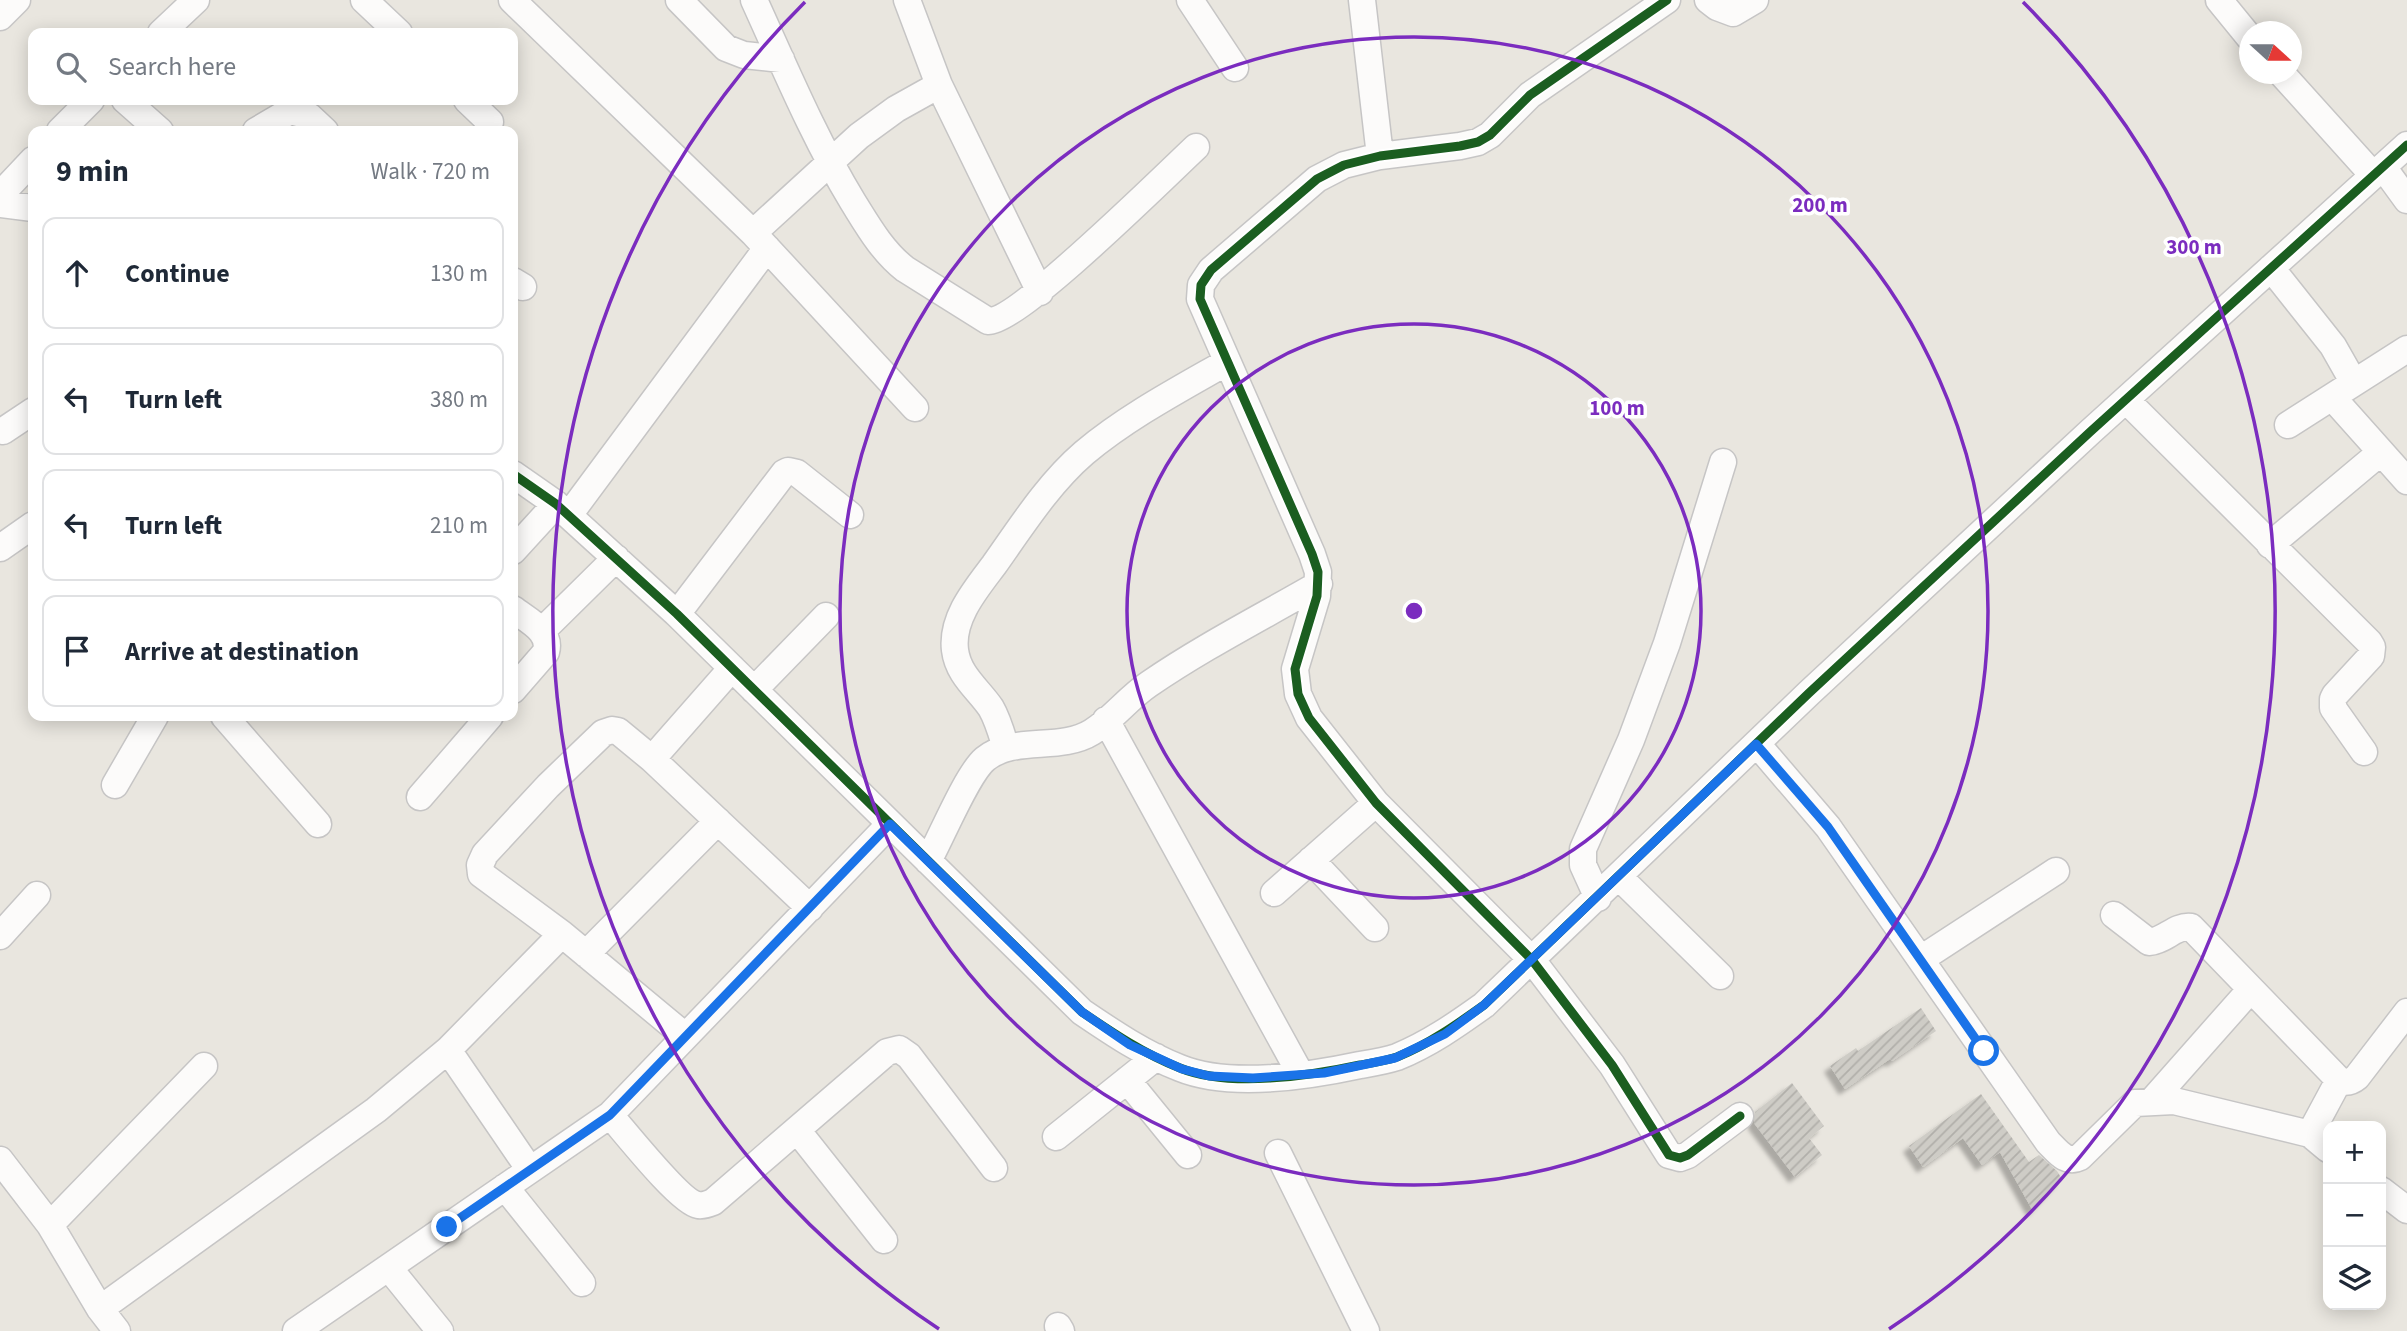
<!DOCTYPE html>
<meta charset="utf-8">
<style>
body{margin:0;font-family:"Source Sans 3",sans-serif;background:#f2f2f3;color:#1f2937}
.controls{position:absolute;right:21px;bottom:21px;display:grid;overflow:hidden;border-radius:14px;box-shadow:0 4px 18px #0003}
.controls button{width:63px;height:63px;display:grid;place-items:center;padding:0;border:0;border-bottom:2px solid #e0e1e3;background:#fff;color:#1f2937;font:35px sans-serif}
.compass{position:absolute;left:2239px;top:21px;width:63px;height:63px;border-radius:50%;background:#fff;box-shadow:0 4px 18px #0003;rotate:111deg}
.stop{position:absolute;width:21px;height:21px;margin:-16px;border:5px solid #1a73e8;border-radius:50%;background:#fff}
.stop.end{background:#1a73e8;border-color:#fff;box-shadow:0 2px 7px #0008}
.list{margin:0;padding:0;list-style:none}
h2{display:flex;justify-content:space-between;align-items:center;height:91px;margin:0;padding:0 28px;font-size:30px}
h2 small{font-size:23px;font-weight:400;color:#747a83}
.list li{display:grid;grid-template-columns:46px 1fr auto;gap:21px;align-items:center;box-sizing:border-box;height:112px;margin:0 14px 14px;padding:0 14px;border:2px solid #e0e1e3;border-radius:14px}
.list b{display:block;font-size:26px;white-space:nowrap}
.list em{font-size:23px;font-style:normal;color:#747a83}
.icon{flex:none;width:38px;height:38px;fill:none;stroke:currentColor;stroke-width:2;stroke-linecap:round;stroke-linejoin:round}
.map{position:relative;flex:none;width:2407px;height:1331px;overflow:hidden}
.search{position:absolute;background:#fff;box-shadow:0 4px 18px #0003;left:28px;top:28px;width:490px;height:77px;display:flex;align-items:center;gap:18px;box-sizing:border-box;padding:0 24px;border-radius:14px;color:#747a83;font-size:26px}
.panel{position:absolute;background:#fff;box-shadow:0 4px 18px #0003;left:28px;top:126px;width:490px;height:595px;border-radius:14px}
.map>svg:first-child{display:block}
.building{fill:url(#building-hatch);filter:url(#shadow)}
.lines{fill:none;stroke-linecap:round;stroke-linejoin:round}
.minor-casing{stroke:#c6c5c5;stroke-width:29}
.minor{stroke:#fcfbfa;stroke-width:26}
.cycleway-casing{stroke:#fff;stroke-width:13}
.cycleway{stroke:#1b5e20;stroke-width:9}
.route{stroke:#1a73e8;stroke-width:9}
.ring{fill:none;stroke:#7b2cbf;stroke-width:3.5}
.centre{fill:#7b2cbf;stroke:#fff;stroke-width:3.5}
.ring-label{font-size:21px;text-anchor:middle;font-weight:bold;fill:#7b2cbf;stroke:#fff;stroke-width:7;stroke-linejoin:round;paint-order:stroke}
</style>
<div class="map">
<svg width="2407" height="1331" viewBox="0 0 2407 1331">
<defs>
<pattern id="building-hatch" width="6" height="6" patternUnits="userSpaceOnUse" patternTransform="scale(1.75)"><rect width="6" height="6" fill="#ceccc6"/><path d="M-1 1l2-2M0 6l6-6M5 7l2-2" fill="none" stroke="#b1afaa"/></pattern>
<filter id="shadow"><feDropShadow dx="-6" dy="6" stdDeviation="2" flood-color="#0004"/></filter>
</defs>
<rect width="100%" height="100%" fill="#e9e6df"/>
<path class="building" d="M1921,1008L1936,1031L1892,1061L1890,1059L1845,1089L1830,1066L1856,1048L1858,1051Z
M1792,1083L1824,1126L1809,1138L1822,1155L1795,1177L1754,1123L1755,1112Z
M1981,1094L2029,1162L2039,1155L2057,1171L2062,1179L2033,1211L2000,1152L1982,1165L1963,1138L1923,1167L1909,1146Z"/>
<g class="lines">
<defs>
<path id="minor" d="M364,0L399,33
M512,0L753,233L915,408
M679,0L726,48L744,55L781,59
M754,0C785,68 814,138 853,202C868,226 882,251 905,269L988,321C1018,322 1165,176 1196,147
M907,0L939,85L1040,292
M1190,0L1235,68
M1362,0L1380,156
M1667,0L1530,95L1490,135L1478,142L1460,146L1380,156L1344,165L1317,179L1211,270L1201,285L1200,299L1312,554L1318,572L1317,596L1295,669L1298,694L1309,718L1376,803L1532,960L1612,1065L1669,1155L1680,1158L1688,1155L1740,1116
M1708,0L1717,7L1733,13L1755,0
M2219,0L2250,38
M0,17L17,0
M161,33L196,0
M2282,74L2373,175
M125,100L160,131
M467,100L490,122
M60,131L91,100
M256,131L290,111L309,116L325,131
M2383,167L2407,200
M0,195L33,160
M0,204L33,208
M753,233L859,136L896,109L939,85
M2271,268L2333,346L2354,383
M513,281L523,287
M2332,397L2407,481
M2126,400L2369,642L2372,647L2371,656L2335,695L2333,699V708L2364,752
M2288,425L2407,349
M3,431L33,411
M513,474L556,504L677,614L1082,1012C1113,1033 1144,1054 1180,1068C1229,1088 1309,1076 1360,1065C1372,1063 1385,1061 1397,1057C1429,1044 1456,1025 1484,1005L1809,693L2090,432L2407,145
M569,515L767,248
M2270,545L2381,452
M0,548L33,525
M513,551L556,504
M513,609C527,620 552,631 546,652L513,690
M677,614L784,473L788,471L797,473L850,515
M542,631L616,558
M754,690L826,616
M224,716L318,824
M1106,720L1301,1075
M1757,744L1828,827L2048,1142C2058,1152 2066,1164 2080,1157L2135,1103L2174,1101L2310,1134
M1006,748C1002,735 998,720 991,708C978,689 958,675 955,650C951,618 976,589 994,565C1021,527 1048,484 1084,453C1127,417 1178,390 1227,362
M652,759L732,668
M115,785L155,716
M420,797L490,716
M1311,860L1375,928
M928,861C941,838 967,774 985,759C1014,735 1060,752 1092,732C1113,719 1128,698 1149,684C1203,647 1262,617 1319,584
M1619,877L1720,976
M1274,893L1376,803
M1598,898L1583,865V849L1631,740L1667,643L1723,462
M2114,915L2149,942C2165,941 2175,925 2191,927L2339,1080C2346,1083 2351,1082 2357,1077L2407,1012
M0,936L37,895
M586,954L718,821
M1921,959L2056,871
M685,1036L562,934L481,874L480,865L485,854L548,786L603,733L612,730L618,731L652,759L810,908
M448,1050L530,1170
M1127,1080L1188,1155
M2151,1102L2251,989
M610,1115C625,1132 680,1202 698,1205C703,1206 708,1204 713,1202L887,1052L899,1049L909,1056L994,1168
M797,1130L884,1240
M1056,1137L1156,1057
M2328,1149L2310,1134L2339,1080
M1278,1153L1366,1331
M0,1160L50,1225L100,1309L117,1331
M505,1187L582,1283
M2381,1190L2407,1210
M50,1225L204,1066
M389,1268L440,1331
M100,1309L376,1110L448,1050L562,934
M1058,1326L1061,1331
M296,1331L610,1115L890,824"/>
</defs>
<use href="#minor" class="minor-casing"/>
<use href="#minor" class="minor"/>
<defs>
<path id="cycleway" d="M1667,0L1530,95L1490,135L1478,142L1460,146L1380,156L1344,165L1317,179L1211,270L1201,285L1200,299L1312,554L1318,572L1317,596L1295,669L1298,694L1309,718L1376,803L1532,960L1612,1065L1669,1155L1680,1158L1688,1155L1740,1116
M513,474L556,504L677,614L1082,1012C1113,1033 1144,1054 1180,1068C1229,1088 1309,1076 1360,1065C1372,1063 1385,1061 1397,1057C1429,1044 1456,1025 1484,1005L1809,693L2090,432L2407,145"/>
</defs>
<use href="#cycleway" class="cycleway-casing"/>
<use href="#cycleway" class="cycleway"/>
</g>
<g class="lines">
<path class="route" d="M447,1227L610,1115L890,824L1082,1012L1130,1045L1182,1069L1209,1076L1253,1078L1324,1073L1348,1068L1395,1058L1445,1034L1484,1005L1756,744L1828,827L1984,1051"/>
</g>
<g class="ring">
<circle cx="1414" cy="611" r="287"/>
<circle cx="1414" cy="611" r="574"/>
<path d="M939 1329A861 861 0 0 1 805 2M2023 2A861 861 0 0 1 1889 1329"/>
</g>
<circle cx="1414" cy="611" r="10" class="centre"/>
<g class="ring-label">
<text x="1820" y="212">200 m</text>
<text x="2194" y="254">300 m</text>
<text x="1617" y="415">100 m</text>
</g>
</svg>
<div class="controls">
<button>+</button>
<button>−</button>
<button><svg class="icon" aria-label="layers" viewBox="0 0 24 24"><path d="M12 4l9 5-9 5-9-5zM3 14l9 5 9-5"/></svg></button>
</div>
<svg class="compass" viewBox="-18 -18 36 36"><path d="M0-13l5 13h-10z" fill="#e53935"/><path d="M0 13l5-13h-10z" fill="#747a83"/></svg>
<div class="stop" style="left:1984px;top:1051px"></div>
<div class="stop end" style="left:447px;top:1227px"></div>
<div class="search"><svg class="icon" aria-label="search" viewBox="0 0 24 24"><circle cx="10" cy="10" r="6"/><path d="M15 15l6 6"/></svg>Search here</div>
<section class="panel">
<h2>9 min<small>Walk · 720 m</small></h2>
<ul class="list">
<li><svg class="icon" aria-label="ahead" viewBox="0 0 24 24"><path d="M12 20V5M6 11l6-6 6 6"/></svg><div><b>Continue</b></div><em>130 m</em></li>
<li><svg class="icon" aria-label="left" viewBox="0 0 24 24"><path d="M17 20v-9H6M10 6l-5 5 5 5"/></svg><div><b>Turn left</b></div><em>380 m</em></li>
<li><svg class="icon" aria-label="left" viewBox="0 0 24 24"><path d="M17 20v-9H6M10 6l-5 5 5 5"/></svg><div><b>Turn left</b></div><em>210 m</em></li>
<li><svg class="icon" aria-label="arrive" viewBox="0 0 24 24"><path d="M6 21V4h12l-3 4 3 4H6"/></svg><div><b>Arrive at destination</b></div></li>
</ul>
</section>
</div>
